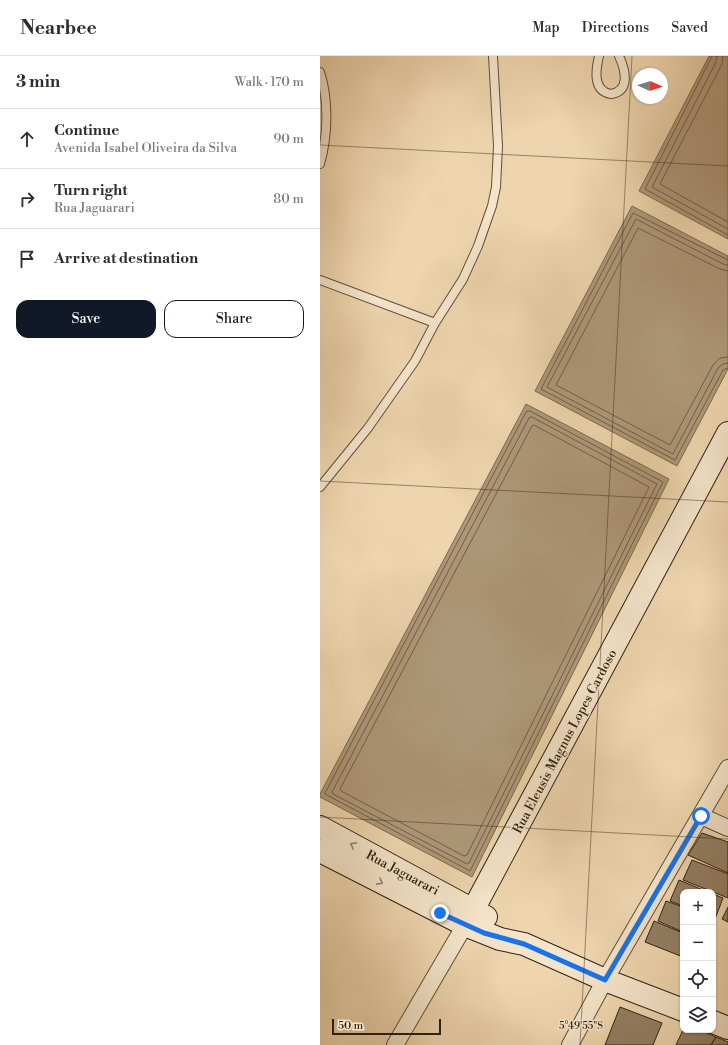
<!DOCTYPE html>
<meta charset="utf-8">
<style>
body{margin:0;font-family:"Libre Bodoni",serif;background:#f2f2f3;color:#2b2b33}
.controls{position:absolute;right:12px;bottom:12px;display:grid;overflow:hidden;border-radius:8px;box-shadow:0 1px 3px #0004}
.controls button{width:36px;height:36px;display:grid;place-items:center;padding:0;border:0;border-bottom:1px solid #e1e1e2;background:#fff;color:#2b2b33;font:20px sans-serif}
.compass{position:absolute;left:312px;top:12px;width:36px;height:36px;border-radius:50%;background:#fff;box-shadow:0 1px 3px #0004;rotate:93deg}
.scale{position:absolute;left:12px;bottom:10px;width:109px;box-sizing:border-box;padding-left:4px;border:2px solid #312213;border-top:0;font-size:11px;line-height:14px;white-space:nowrap;color:#312213;-webkit-text-stroke:3px #f4e4ca;paint-order:stroke}
.stop{position:absolute;width:12px;height:12px;margin:-9px;border:3px solid #1a73e8;border-radius:50%;background:#fff}
.stop.end{background:#1a73e8;border-color:#fff;box-shadow:0 1px 4px #0008}
.list{margin:0;padding:0;list-style:none}
h2{display:flex;justify-content:space-between;align-items:center;height:52px;margin:0;padding:0 16px;font-size:17px}
h2 small{font-size:13px;font-weight:400;color:#7c7c81}
.list li{display:grid;grid-template-columns:26px 1fr auto;gap:12px;align-items:center;box-sizing:border-box;height:60px;padding:0 16px;border-top:1px solid #e1e1e2}
.list b{display:block;font-size:15px;white-space:nowrap}
.list p{margin:0;font-size:13px;white-space:nowrap;color:#7c7c81}
.list em{font-size:13px;font-style:normal;color:#7c7c81}
.actions{display:flex;gap:8px;padding:12px 16px}
.actions a{flex:1;padding:9px 0;border:1px solid #111827;border-radius:12px;text-align:center;font-size:14px;color:#111827}
.actions .main{background:#111827;color:#fff}
.icon{flex:none;width:22px;height:22px;fill:none;stroke:currentColor;stroke-width:2;stroke-linecap:round;stroke-linejoin:round}
.map{position:relative;flex:none;width:408px;height:989px;overflow:hidden}
header{display:flex;align-items:center;gap:24px;box-sizing:border-box;height:56px;padding:0 20px;background:#fff;border-bottom:1px solid #e1e1e2}
header strong{font-size:19px}
nav{display:flex;gap:22px;margin-inline-start:auto;font-size:14px}
main{display:flex}
aside{flex:1;background:#fff}
.map>svg:first-child{display:block}
.water{fill:#ae9879;stroke:#7c6950}
.lines{fill:none;stroke-linecap:round;stroke-linejoin:round}
.shore{stroke:#705d46;stroke-width:1}
.building{fill:#937f64;stroke:#312213}
.lane-casing{stroke:#604f3a;stroke-width:10}
.street-casing{stroke:#604f3a;stroke-width:18}
.secondary-casing{stroke:#312213;stroke-width:24}
.lane{stroke:#f4e4ca;stroke-width:8}
.street{stroke:#f4e4ca;stroke-width:16}
.secondary{stroke:#f4e4ca;stroke-width:22}
.oneway{stroke:#92836e}
.route{stroke:#1a73e8;stroke-width:5}
.ticks{fill:none;stroke:#312213;stroke-width:1;stroke-opacity:0.45}
.labels{text-anchor:middle;stroke-width:3;stroke-linejoin:round;paint-order:stroke}
.street-label{font-size:13px;fill:#312213;stroke:#f4e4ca}
.ticks-label{font-size:10px;text-anchor:middle;fill:#312213;stroke:#f4e4ca;stroke-width:3;stroke-linejoin:round;paint-order:stroke}
</style>
<header>
<strong>Nearbee</strong>
<nav><a>Map</a><a>Directions</a><a>Saved</a></nav>
</header>
<main>
<aside>
<h2>3 min<small>Walk · 170 m</small></h2>
<ul class="list">
<li><svg class="icon" aria-label="ahead" viewBox="0 0 24 24"><path d="M12 20V5M6 11l6-6 6 6"/></svg><div><b>Continue</b><p>Avenida Isabel Oliveira da Silva</p></div><em>90 m</em></li>
<li><svg class="icon" aria-label="right" viewBox="0 0 24 24"><path d="M7 20v-9h11M14 6l5 5-5 5"/></svg><div><b>Turn right</b><p>Rua Jaguarari</p></div><em>80 m</em></li>
<li><svg class="icon" aria-label="arrive" viewBox="0 0 24 24"><path d="M6 21V4h12l-3 4 3 4H6"/></svg><div><b>Arrive at destination</b></div></li>
</ul>
<div class="actions"><a class="main">Save</a><a>Share</a></div>
</aside>
<div class="map">
<svg width="408" height="989" viewBox="0 0 408 989">
<rect width="100%" height="100%" fill="#eed5ae"/>
<filter id="stains"><feTurbulence type="fractalNoise" baseFrequency=".005" numOctaves="4"/><feColorMatrix values="0 0 0 0 .2 0 0 0 0 .09 0 0 0 0 .02 0 0 0 .5 -.17"/></filter>
<radialGradient id="worn" r=".72"><stop offset=".6" stop-color="#630" stop-opacity="0"/><stop offset="1" stop-color="#630" stop-opacity=".3"/></radialGradient>
<path class="water" d="M389,0H408V183L319,135Z
M312,150L408,200V313L357,410L215,335Z
M206,348L349,423L152,821L0,741V738Z"/>
<g class="lines">
<path class="shore" d="M392,0L325,133L408,179
M397,0L396,6L332,131L408,173
M403,0L402,8L340,128L408,166
M408,204L313,157L221,333L355,404L403,314L408,312
M408,209L403,208L316,163L227,331L353,398L398,312L403,308L408,307
M408,215L400,213L318,172L236,329L350,389L393,309L400,302L408,301
M207,355H210L343,426L150,815L5,738Z
M212,361L337,428L149,807L147,808L13,738L12,736L209,362Z
M214,369L329,431L147,799L144,800L21,735L20,733L212,370Z"/>
</g>
<path class="building" d="M382,777L408,786V817L368,799Z
M372,804L408,818V842L363,824Z
M359,824L388,836H363V850L350,845Z
M393,838L403,842L395,863L393,862Z
M346,845L363,851V876L338,865Z
M408,851V866L402,863Z
M334,865L363,877V901L325,886Z
M300,951L342,967L333,989H285Z
M363,974H380L396,981L391,989H356Z
M396,981L408,986V989H391Z"/>
<g class="lines">
<defs>
<path id="lane" d="M279,0C276,13 272,35 291,38C311,35 305,13 299,0
M0,16C9,44 8,80 0,108
M0,224L115,267
M0,431L48,372L95,305L115,267L143,223L158,190L172,150L176,131L178,90L173,0"/>
<path id="street" d="M381,760L408,772
M75,989L145,869
M250,989L285,924L408,712"/>
<path id="secondary" d="M0,771L166,861
M0,795L145,869L180,883L204,888L285,924L363,954
M145,869L408,377
M393,966L408,972"/>
</defs>
<use href="#lane" class="lane-casing"/>
<use href="#street" class="street-casing"/>
<use href="#secondary" class="secondary-casing"/>
<use href="#lane" class="lane"/>
<use href="#street" class="street"/>
<use href="#secondary" class="secondary"/>
</g>
<defs><path id="oneway-chevron" d="M-2-3.5L2.5 0L-2 3.5" fill="none" stroke-width="1.6" stroke-linecap="round" stroke-linejoin="round"/></defs>
<g class="oneway">
<use href="#oneway-chevron" transform="translate(33 789) rotate(-152)"/>
<use href="#oneway-chevron" transform="translate(60 826) rotate(28)"/>
</g>
<g class="lines">
<path class="route" d="M120,857L164,877L204,888L285,924L381,760"/>
</g>
<path class="ticks" d="M0,89L408,110M0,425L408,446M0,761L408,783M260,989L312,0"/>
<g class="labels">
<g class="street-label">
<text transform="translate(244 685) rotate(-62)" y="5">Rua Eleusis Magnus Lopes Cardoso</text>
<text transform="translate(83 816) rotate(28)" y="5">Rua Jaguarari</text>
</g>
</g>
<g class="ticks-label">
<text x="261" y="973">5°49'55"S</text>
</g>
<rect width="100%" height="100%" filter="url(#stains)"/>
<rect width="100%" height="100%" fill="url(#worn)"/>
</svg>
<div class="controls">
<button>+</button>
<button>−</button>
<button><svg class="icon" aria-label="locate" viewBox="0 0 24 24"><circle cx="12" cy="12" r="6"/><path d="M12 2v4M12 18v4M2 12h4M18 12h4"/></svg></button>
<button><svg class="icon" aria-label="layers" viewBox="0 0 24 24"><path d="M12 4l9 5-9 5-9-5zM3 14l9 5 9-5"/></svg></button>
</div>
<svg class="compass" viewBox="-18 -18 36 36"><path d="M0-13l5 13h-10z" fill="#e53935"/><path d="M0 13l5-13h-10z" fill="#7c7c81"/></svg>
<div class="scale">50 m</div>
<div class="stop" style="left:381px;top:760px"></div>
<div class="stop end" style="left:120px;top:857px"></div>
</div>
</main>
